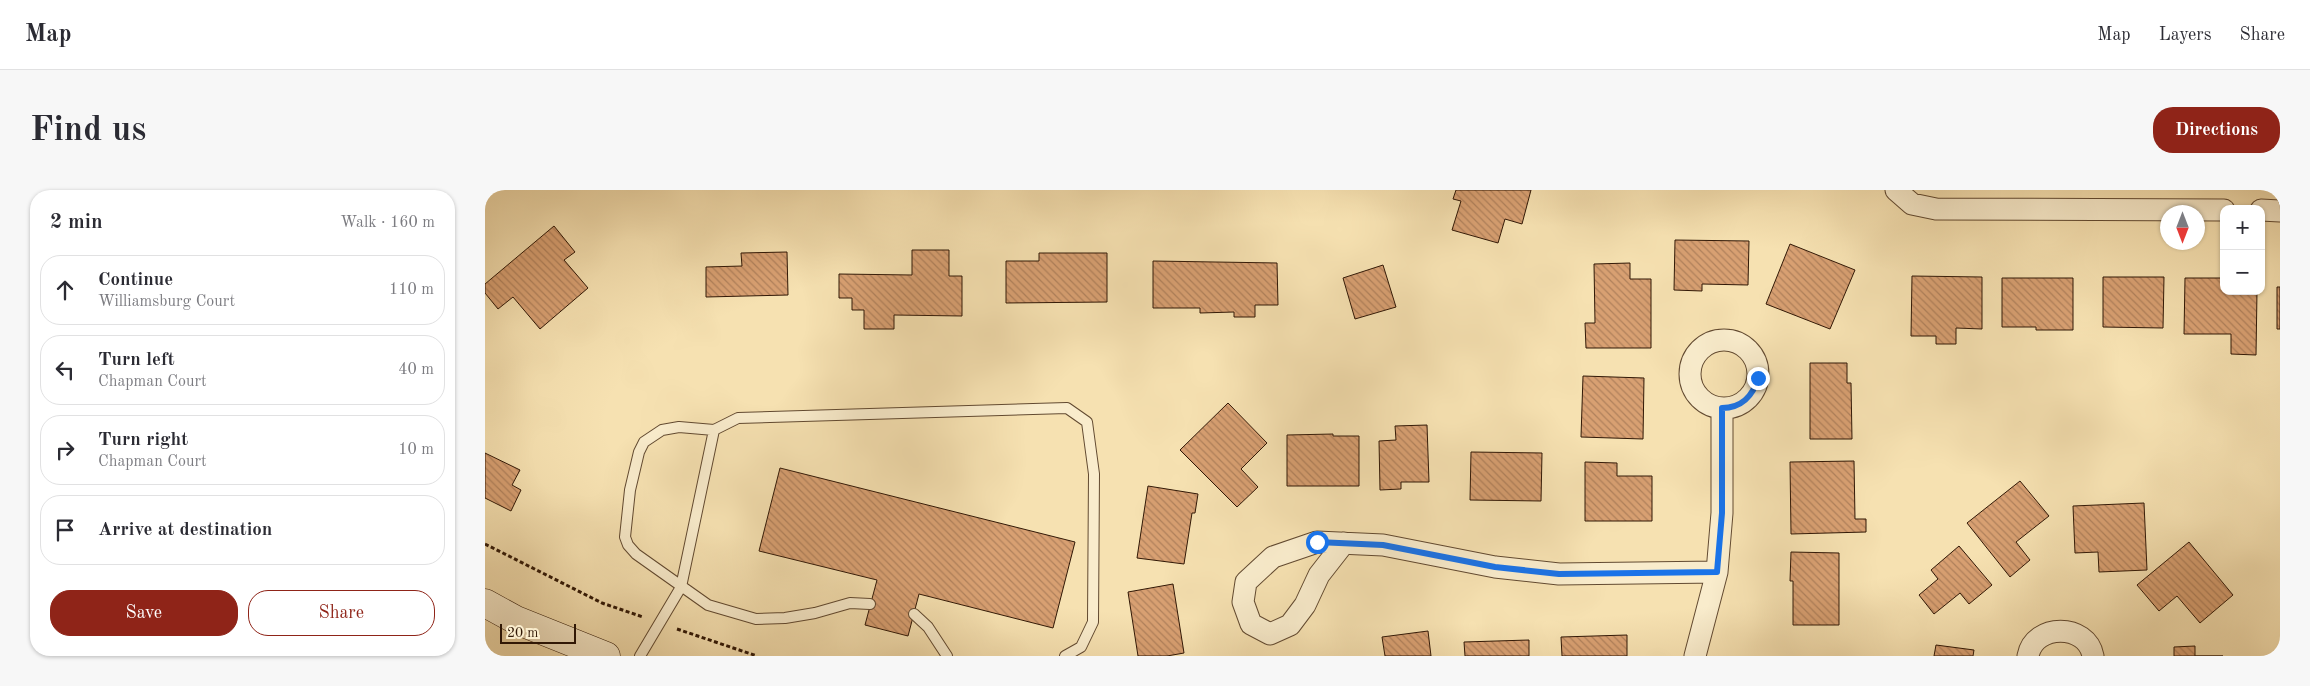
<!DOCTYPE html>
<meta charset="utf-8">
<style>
body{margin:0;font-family:"Old Standard TT",serif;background:#f7f7f7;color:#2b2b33}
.controls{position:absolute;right:15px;top:15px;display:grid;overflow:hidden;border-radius:10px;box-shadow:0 1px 4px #0004}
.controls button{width:45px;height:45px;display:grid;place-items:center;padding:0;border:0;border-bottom:1px solid #e1e1e2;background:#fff;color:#2b2b33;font:25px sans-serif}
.compass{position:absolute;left:1675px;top:15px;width:45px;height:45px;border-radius:50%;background:#fff;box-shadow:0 1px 4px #0004;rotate:180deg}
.scale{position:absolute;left:15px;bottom:12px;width:76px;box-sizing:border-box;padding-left:5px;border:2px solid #311806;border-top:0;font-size:14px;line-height:18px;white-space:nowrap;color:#311806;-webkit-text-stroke:4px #f9eccc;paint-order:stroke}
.stop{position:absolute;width:15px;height:15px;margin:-11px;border:4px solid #1a73e8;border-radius:50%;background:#fff}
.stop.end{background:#1a73e8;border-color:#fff;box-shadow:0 1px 5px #0008}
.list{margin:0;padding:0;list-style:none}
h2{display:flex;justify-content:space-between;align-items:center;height:65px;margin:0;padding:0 20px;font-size:21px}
h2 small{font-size:16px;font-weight:400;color:#7c7c81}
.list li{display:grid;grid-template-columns:32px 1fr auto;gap:15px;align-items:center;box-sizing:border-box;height:70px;margin:0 10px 10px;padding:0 10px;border:1px solid #e1e1e2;border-radius:20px}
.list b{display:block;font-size:19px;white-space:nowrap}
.list p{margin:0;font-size:16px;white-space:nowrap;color:#7c7c81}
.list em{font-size:16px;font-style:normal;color:#7c7c81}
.actions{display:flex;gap:10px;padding:15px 20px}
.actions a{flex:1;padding:11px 0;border:1px solid #8f2418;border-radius:20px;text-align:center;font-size:18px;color:#8f2418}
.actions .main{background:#8f2418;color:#fff}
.icon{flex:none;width:28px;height:28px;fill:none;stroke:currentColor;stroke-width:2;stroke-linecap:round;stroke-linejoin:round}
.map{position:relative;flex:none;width:1795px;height:466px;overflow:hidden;border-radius:20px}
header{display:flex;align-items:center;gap:30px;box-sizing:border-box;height:70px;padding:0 25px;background:#fff;border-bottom:1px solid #e1e1e2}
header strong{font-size:24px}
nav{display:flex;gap:28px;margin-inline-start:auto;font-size:18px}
.intro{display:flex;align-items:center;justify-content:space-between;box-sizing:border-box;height:120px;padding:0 30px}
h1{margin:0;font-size:35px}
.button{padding:12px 22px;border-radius:20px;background:#8f2418;color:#fff;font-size:18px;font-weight:700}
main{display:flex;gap:30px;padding:0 30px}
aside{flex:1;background:#fff;border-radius:20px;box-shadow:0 1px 4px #0004}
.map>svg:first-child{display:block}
.building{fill:url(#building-back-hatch);stroke:#311806}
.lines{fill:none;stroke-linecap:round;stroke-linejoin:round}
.service-casing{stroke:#624a31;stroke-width:12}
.minor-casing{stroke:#624a31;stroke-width:23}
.secondary-casing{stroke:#311806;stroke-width:29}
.path{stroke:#311806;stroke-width:3;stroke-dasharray:4 2.5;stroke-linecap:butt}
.service{stroke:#f9eccc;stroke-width:10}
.minor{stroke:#f9eccc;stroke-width:21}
.secondary{stroke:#f9eccc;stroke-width:28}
.route{stroke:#1a73e8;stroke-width:6}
</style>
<header>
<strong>Map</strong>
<nav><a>Map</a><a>Layers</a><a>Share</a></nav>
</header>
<div class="intro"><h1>Find us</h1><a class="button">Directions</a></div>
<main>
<aside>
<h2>2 min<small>Walk · 160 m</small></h2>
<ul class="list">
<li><svg class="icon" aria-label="ahead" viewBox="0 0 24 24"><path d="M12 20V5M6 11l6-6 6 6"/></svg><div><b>Continue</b><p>Williamsburg Court</p></div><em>110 m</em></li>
<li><svg class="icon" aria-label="left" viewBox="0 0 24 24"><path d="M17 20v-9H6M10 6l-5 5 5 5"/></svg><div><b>Turn left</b><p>Chapman Court</p></div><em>40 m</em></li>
<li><svg class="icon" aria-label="right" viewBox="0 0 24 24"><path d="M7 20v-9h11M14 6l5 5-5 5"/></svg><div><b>Turn right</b><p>Chapman Court</p></div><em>10 m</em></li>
<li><svg class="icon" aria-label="arrive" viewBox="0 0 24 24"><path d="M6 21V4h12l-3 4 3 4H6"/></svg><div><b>Arrive at destination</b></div></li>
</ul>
<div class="actions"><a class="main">Save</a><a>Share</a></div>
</aside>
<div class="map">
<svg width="1795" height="466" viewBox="0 0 1795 466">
<defs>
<pattern id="building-back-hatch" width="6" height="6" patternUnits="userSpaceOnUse" patternTransform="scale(1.25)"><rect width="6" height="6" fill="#d8a072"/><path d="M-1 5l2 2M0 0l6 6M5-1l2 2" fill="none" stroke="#b0815c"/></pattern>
</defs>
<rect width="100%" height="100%" fill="#f6e1b1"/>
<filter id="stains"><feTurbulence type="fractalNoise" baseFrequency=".004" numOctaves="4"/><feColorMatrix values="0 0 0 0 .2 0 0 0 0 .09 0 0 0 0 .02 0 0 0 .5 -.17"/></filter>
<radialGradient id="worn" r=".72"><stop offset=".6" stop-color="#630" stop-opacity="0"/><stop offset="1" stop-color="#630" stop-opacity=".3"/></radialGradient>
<path class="building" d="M971,0H1046L1037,34L1020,29L1013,53L967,40L976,11L968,9Z
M69,36L90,62L79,70L103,98L55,139L28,107L13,119L0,103V94Z
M1190,50L1264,51L1263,95L1217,94V101L1189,100Z
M1305,54L1370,80L1345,139L1281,114Z
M427,60H464V86H477V126L409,125V139H379V120H367V108H354V84L427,85Z
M302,62L303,105L221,107V77L257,76L256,63Z
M554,63H622V112L521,113V71H554Z
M668,71L792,73L793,115H770V127H749V122L715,123V118H668Z
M1145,73V89H1166V158H1101L1100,133H1110L1109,74Z
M898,75L911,117L870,129L858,88Z
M1427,86L1497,87V139L1471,138V154H1451V146H1426Z
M1618,87H1679L1678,138L1618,137Z
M1517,88H1588V140H1551V137H1517Z
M1700,88H1739V101H1772L1771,165L1746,164V144H1699Z
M1792,97H1795V139H1792Z
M1325,173H1362V193H1366L1367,249H1325Z
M1098,186L1159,188L1158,249L1096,247Z
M743,213L782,253L756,279L773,297L752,317L695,260Z
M942,235L944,292H916V299L895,300L894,251L911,250L910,236Z
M848,244V246H874V296H802V245Z
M986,262L1057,263L1056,311L985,310Z
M0,263L35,280L27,295L36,300L26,321L0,308Z
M1369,271L1370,329H1381V342L1306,344L1305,272Z
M1100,272L1132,273V286H1167V331H1100Z
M295,278L590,352L568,438L434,404L423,446L380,435L392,390L274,361Z
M1535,291L1564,326L1531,352L1545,370L1525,387L1482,333Z
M663,296L713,304L710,323H707L699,374L652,368Z
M1659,313L1662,380L1614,382L1613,362L1590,363L1588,316Z
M1704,352L1748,405L1715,433L1692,406L1674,421L1652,395Z
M1474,356L1507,395L1484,414L1475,403L1449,424L1434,405L1453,389L1446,380Z
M1306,362L1354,363V435H1308V391H1305Z
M688,394L699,463L682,466H653L643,402Z
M943,441L946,466H900L897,447Z
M1142,445V466H1077L1076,447Z
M1044,450V466H980L979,452Z
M1451,455L1489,460L1488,466H1449Z
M1710,456V466H1738H1689V457Z"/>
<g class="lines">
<defs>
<path id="service" d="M385,414L365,413L330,423L300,428L271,429L223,415L151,364L143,355L140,347L145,300L154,262L159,252L177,240L194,237L229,240L253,228L582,218L602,232L609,284L608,432L596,457L580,466
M429,424L443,437L462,466
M155,466L196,397L229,240"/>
<path id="minor" d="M1411,0L1427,14L1451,19L1739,20
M1776,20L1795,21
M1205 184a34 34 0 1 1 68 0a34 34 0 1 1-68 0Z
M859,353L834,385L820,415L805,435L785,444L766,434L758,412L761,392L788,367L832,352L898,355L1010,377L1074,384L1232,382
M1210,466L1232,382L1237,323V218
M1543,466C1549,433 1602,433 1608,466"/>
<path id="secondary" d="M0,413L31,430L121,466"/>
</defs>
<use href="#service" class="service-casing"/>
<use href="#minor" class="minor-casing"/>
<use href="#secondary" class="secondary-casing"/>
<path class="path" d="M0,354L117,413L158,427
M192,439L272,466"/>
<use href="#service" class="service"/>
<use href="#minor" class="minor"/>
<use href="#secondary" class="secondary"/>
</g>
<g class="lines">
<path class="route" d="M832,352L898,355L1010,377L1074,384L1232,382L1237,323V218C1256,218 1268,206 1273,188"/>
</g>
<rect width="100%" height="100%" filter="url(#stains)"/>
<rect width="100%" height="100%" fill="url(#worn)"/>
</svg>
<div class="controls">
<button>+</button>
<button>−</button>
</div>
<svg class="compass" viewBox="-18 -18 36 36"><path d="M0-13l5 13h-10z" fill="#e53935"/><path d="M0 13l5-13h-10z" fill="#7c7c81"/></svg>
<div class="scale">20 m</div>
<div class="stop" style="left:832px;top:352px"></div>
<div class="stop end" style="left:1273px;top:188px"></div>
</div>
</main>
